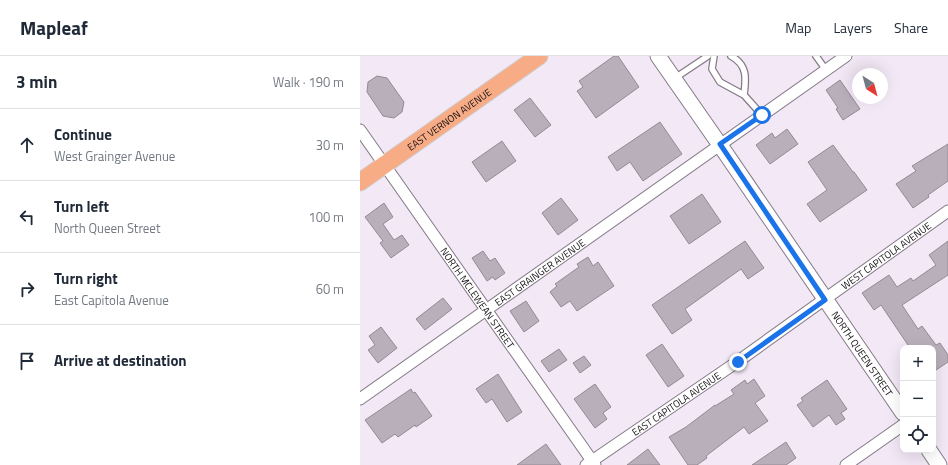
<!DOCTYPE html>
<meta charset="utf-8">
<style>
body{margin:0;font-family:"Titillium Web",sans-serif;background:#f6f6f7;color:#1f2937}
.controls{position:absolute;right:12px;bottom:12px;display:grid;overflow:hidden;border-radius:8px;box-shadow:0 4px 16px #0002}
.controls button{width:36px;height:36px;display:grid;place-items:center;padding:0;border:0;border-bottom:1px solid #e0e1e3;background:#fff;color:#1f2937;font:20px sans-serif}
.compass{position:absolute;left:492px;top:12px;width:36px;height:36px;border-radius:50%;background:#fff;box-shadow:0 4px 16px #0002;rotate:144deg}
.stop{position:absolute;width:12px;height:12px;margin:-9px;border:3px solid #1a73e8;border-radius:50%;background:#fff}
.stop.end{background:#1a73e8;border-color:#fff;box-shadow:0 1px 4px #0008}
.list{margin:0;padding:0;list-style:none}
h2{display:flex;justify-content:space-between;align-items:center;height:52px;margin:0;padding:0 16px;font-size:17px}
h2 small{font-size:13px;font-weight:400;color:#747a83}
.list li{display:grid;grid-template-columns:26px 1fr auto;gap:12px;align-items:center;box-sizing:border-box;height:72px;padding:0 16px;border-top:1px solid #e0e1e3}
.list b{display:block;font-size:15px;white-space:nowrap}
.list p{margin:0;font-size:13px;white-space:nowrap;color:#747a83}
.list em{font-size:13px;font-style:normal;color:#747a83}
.icon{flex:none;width:22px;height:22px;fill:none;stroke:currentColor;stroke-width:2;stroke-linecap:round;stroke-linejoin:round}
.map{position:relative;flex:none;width:588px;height:409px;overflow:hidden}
header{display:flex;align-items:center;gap:24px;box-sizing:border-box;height:56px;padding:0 20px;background:#fff;border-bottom:1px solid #e0e1e3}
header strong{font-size:19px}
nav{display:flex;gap:22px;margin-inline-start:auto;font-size:14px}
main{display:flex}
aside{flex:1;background:#fff}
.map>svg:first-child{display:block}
.building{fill:#b9afbb;stroke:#948a96}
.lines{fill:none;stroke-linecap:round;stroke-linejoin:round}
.service-casing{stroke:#847b86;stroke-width:8}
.minor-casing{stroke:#847b86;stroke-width:13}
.secondary-casing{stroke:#847b86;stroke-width:17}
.primary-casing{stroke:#cfcfd0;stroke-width:19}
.service{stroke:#fff;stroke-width:5.5}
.minor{stroke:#fff;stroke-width:11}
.secondary{stroke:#fff;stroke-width:15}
.primary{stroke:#f7ac86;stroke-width:17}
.route{stroke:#1a73e8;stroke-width:5}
.labels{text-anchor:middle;stroke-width:3;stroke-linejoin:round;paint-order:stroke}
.street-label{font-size:10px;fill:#110e12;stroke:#f3e8f6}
</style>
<header>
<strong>Mapleaf</strong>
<nav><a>Map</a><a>Layers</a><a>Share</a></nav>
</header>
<main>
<aside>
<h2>3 min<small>Walk · 190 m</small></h2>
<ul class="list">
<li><svg class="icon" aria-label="ahead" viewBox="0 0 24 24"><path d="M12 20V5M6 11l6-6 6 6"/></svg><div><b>Continue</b><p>West Grainger Avenue</p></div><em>30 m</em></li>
<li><svg class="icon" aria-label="left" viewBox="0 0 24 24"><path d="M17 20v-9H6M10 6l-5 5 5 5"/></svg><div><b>Turn left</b><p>North Queen Street</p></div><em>100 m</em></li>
<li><svg class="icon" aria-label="right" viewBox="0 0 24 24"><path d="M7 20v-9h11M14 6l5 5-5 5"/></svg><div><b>Turn right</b><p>East Capitola Avenue</p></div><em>60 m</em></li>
<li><svg class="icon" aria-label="arrive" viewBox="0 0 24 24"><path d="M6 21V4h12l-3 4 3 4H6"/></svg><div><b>Arrive at destination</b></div></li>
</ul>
</aside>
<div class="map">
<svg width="588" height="409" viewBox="0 0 588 409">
<rect width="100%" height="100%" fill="#f3e8f6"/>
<path class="building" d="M254,0H258L279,31L236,62L217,35L223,31L219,25Z
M17,20L27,22L44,46L42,56L34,62L23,60L7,36L8,26Z
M480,24L500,53L483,64L476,53L478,52L466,34Z
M170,42L191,69L175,81L154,54Z
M300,66L322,98L283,125L270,106L257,115L248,101Z
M427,73L438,88L410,108L396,89L412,77L415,82Z
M142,85L156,105L126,126L112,106Z
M588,88V125L568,139L569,141L553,152L536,128L556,115L552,110Z
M473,89L493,116H494L507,134L460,166L447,148L467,134L448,106Z
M342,138L361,166L329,188L310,160Z
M201,142L218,164L198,179L182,157Z
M24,147L33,161L23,168L34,184L42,179L49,189L31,202L20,187L23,185L5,161Z
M385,185L404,212L388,223L381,213L325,253L332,264L312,278L292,249Z
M588,185V219L542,249L558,273L562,270L576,289L580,287L588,299V306L573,316V292H550L521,249L514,254L502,237L529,219L537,231L551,222L553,225L576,209L569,199Z
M123,195L130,205L135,202L145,217L135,224L133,221L127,225L112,202Z
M228,201L233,210L238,206L254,230L217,255L210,245L201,251L190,236L197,230L195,228L219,211L217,208Z
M83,242L92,253L65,274L56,263Z
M166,245L179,265L164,276L150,255Z
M21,271L37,292L18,307L8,294L15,289L9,280Z
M302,288L324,320L308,331L286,299Z
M199,293L207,304L189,316L181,305Z
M224,300L231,309L220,317L213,307Z
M138,318L162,356L147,366L132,343L126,347L116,333Z
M394,323L405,340L395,347L408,365L389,378L384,371L346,400L347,402L337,409H328L309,381L326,371L355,349V350L374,338L371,334L385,324L387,328Z
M467,324L487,353L481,357L485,363L476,369L469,359L453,371L437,349L443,345L441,342Z
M235,328L251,351L243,357L247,363L235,372L214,343Z
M51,333L53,337L55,336L72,360L56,371L55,369L38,381L35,378L22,387L5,364Z
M426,386L436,402L426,409H392Z
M186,388L201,409H157Z
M288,393L300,409H267Z"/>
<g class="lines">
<defs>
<path id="service" d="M354,0L352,13L360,26L384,39L402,59
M371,0C388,9 386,23 384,39
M456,0L466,14
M315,22L348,0"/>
<g id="minor">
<path id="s1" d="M0,74L235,409"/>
<path id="s2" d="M0,343L486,0"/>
<path id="s3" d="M226,409L377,306L588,155"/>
<path d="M486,409L543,369"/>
</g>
<g id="secondary">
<path id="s4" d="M298,0L360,89L543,357"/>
<path d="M569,394L579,409"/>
</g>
<g id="primary">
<path id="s5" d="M0,126L179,0"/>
</g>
</defs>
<use href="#service" class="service-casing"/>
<use href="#minor" class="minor-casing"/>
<use href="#secondary" class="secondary-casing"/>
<use href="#primary" class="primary-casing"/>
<use href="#service" class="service"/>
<use href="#minor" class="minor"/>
<use href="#secondary" class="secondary"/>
<use href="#primary" class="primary"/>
</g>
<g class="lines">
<path class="route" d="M378,306L465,244L360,88L402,59"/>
</g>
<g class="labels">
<g class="street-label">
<text dy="4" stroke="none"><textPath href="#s5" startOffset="109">EAST VERNON AVENUE</textPath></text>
<text dy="4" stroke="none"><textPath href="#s3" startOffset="366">WEST CAPITOLA AVENUE</textPath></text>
<text dy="4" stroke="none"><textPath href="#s2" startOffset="220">EAST GRAINGER AVENUE</textPath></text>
<text dy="4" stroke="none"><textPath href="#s1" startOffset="205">NORTH MCLEWEAN STREET</textPath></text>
<text dy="4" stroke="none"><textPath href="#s4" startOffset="361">NORTH QUEEN STREET</textPath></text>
<text dy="4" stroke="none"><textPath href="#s3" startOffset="109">EAST CAPITOLA AVENUE</textPath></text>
</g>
</g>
</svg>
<div class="controls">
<button>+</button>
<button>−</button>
<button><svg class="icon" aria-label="locate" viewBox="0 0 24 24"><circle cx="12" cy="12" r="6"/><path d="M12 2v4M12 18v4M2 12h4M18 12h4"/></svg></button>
</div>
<svg class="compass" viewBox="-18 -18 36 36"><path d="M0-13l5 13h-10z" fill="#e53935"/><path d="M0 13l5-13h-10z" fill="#747a83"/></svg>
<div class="stop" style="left:402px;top:59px"></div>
<div class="stop end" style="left:378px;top:306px"></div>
</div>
</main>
